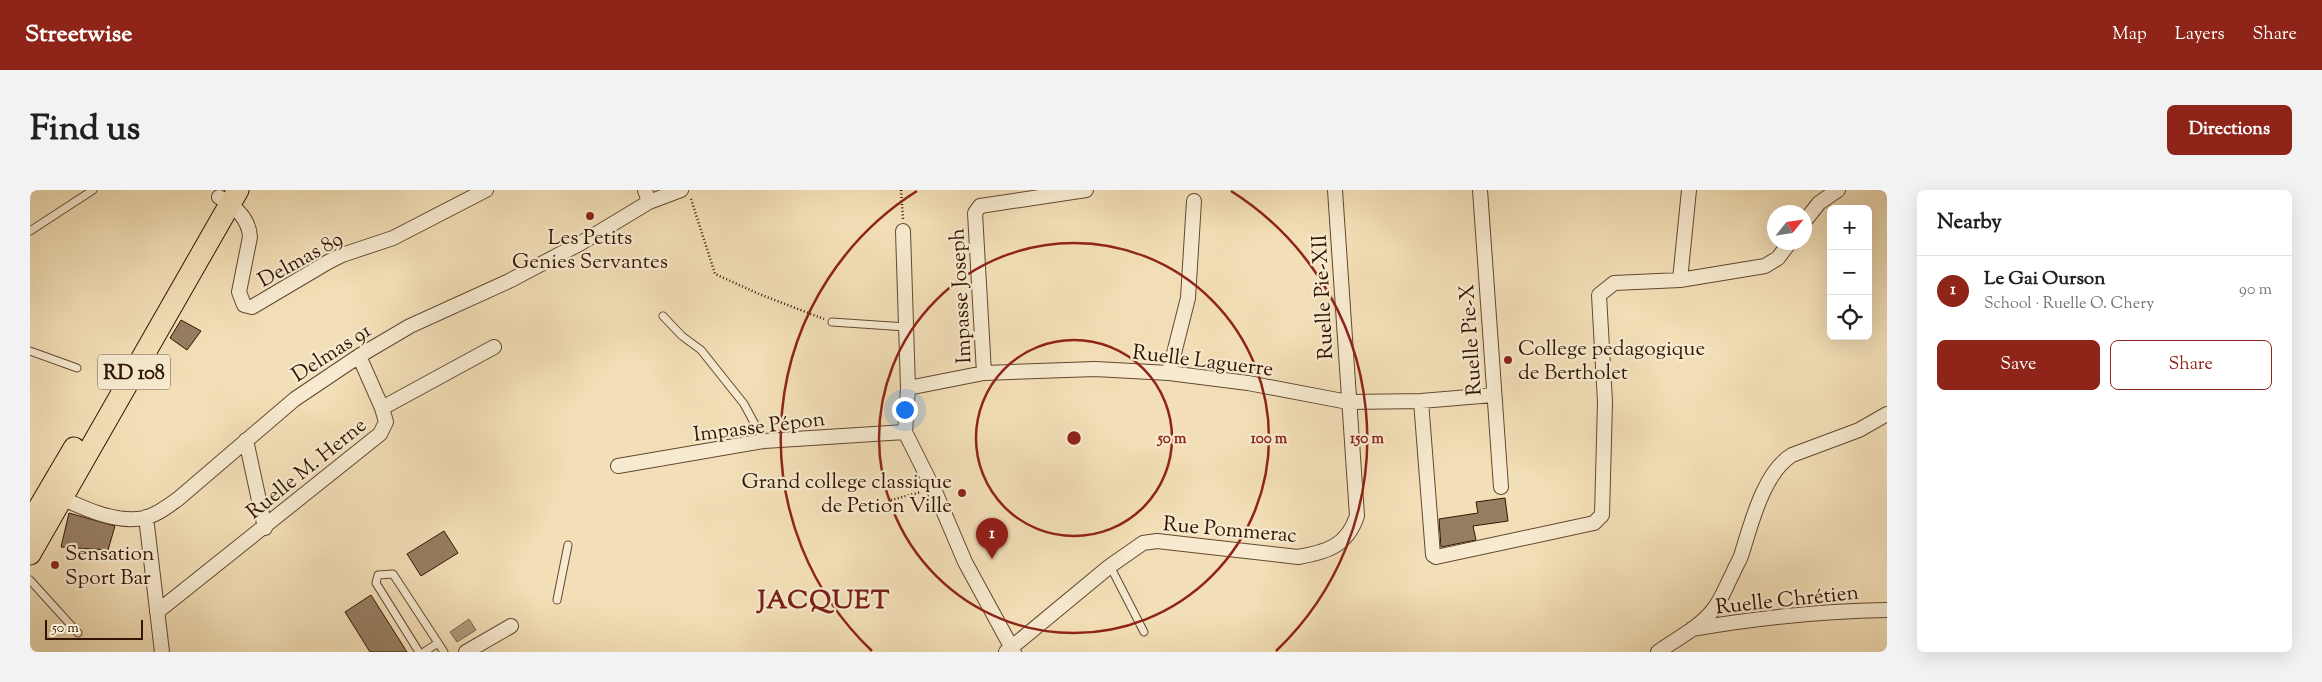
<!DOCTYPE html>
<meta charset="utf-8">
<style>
body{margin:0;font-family:"Sorts Mill Goudy",serif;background:#f2f2f2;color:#202124}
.controls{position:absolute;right:15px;top:15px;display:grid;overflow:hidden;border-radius:8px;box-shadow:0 5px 20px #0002}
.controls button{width:45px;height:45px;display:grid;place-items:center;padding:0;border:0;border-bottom:1px solid #e0e0e0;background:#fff;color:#202124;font:25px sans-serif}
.compass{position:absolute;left:1737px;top:15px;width:45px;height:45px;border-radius:50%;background:#fff;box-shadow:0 5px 20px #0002;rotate:60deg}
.scale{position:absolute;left:15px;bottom:12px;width:98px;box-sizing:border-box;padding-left:5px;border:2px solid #321503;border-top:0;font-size:14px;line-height:18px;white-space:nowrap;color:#321503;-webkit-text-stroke:4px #f7ead0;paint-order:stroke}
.you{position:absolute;left:874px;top:219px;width:18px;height:18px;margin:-12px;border:4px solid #fff;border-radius:50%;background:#1a73e8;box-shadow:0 0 0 8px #1a73e833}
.badge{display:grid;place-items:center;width:32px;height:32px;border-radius:50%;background:#8f2418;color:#fff;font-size:16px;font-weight:700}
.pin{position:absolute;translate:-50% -41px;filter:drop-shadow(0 1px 2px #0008)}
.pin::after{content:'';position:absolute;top:26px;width:18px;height:15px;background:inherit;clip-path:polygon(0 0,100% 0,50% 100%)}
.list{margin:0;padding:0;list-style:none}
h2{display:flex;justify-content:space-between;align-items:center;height:65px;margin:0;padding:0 20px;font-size:21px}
h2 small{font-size:16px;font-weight:400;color:#757577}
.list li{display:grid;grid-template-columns:32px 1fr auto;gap:15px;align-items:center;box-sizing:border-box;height:70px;padding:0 20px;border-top:1px solid #e0e0e0}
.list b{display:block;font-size:19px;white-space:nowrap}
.list p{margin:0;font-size:16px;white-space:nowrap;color:#757577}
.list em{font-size:16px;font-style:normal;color:#757577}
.actions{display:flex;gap:10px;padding:15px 20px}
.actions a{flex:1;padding:11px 0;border:1px solid #8f2418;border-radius:8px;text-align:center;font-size:18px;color:#8f2418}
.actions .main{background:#8f2418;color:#fff}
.icon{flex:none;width:28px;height:28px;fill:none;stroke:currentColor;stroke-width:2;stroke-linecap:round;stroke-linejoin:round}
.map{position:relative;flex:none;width:1857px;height:462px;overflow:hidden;border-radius:8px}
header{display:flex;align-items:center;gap:30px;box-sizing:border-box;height:70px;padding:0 25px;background:#8f2418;color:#fff}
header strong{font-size:24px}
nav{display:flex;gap:28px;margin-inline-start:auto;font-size:18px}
.intro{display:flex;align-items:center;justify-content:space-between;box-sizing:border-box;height:120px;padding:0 30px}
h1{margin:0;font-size:35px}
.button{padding:12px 22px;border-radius:8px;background:#8f2418;color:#fff;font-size:18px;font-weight:700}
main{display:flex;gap:30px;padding:0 30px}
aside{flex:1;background:#fff;border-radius:8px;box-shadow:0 5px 20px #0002}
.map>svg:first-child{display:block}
.water{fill:#b19a7a;stroke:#7e654a}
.building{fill:#967e61;stroke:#321503}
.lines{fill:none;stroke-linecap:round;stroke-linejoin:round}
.service-casing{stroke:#624830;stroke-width:9}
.minor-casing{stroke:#624830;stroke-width:16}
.primary-casing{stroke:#321503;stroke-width:23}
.path{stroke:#321503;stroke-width:2.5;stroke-dasharray:1 2.5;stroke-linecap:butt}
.service{stroke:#f7ead0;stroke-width:7}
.minor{stroke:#f7ead0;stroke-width:14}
.primary{stroke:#f3dfb7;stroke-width:21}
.ring{fill:none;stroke:#8f2418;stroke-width:2.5}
.poi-dot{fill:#8f2418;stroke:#f7ead0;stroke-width:2}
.labels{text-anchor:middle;stroke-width:4.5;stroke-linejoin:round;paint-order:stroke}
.shield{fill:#f7ead0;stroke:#6d5540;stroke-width:1}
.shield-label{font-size:20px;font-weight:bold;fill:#321503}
.poi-label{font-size:21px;fill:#321503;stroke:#f7ead0;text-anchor:start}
.street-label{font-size:21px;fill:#321503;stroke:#f7ead0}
.district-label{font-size:26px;font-weight:bold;letter-spacing:1px;fill:#7a1f14;stroke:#f7ead0}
.centre{fill:#8f2418;stroke:#f7ead0;stroke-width:2.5}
.ring-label{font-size:15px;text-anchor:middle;font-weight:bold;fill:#8f2418;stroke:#f7ead0;stroke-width:4.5;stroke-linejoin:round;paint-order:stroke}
</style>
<header>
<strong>Streetwise</strong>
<nav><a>Map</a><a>Layers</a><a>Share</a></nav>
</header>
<div class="intro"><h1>Find us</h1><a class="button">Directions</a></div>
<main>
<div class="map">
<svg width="1857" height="462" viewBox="0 0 1857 462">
<rect width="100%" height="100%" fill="#f3dfb7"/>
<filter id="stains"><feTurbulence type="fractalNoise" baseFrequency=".004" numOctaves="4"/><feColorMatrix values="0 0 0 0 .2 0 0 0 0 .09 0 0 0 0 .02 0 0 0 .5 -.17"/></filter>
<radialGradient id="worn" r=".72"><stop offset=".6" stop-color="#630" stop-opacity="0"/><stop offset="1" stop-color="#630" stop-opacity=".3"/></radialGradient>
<path class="water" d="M439,429L446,440L427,452L420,442Z"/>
<path class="building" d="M151,130L171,141L157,160L140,148Z
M1475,308L1478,331L1443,336L1446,350L1411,357L1409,329L1448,323L1446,312Z
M39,323L85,336L78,360L31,357Z
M414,341L428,363L391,386L377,364Z
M341,405L377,462H340L315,422Z"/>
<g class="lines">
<defs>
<path id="service" d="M0,41L63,0
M633,126L652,146L671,160L714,214L734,251
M802,132L876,137
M0,161L47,178
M1080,376L1114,442
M0,390L48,443
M527,410L538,355
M389,462L346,393L348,385L363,384L414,462
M394,462L408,453"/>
<path id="minor" d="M615,0L619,12
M1450,0L1471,297
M189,7C205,16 219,28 220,47L209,102L214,115L222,117L298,72L312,65L363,48L456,0
M1774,32L1789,13L1808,0
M873,41L878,198L875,242L907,306L935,372L984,462
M1650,90L1659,0
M329,166L352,218
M954,183L945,23L950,16L1056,0
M1139,183L1158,108L1164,11
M878,198L954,183L1065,179L1139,183L1218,193L1318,212L1391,211L1463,205
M1391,211L1403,365L1406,367L1564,333L1572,325L1575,212L1569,105L1584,93L1650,90L1735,76L1748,68L1760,52
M216,250L235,338
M588,276L734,251L875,242
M25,305C51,317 85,334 114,328C127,325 138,316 148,309L265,209L329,166L380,136L479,91L551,53L619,12L651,0
M116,327L132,462
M127,422L350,244L356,232L352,218L464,157
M1662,439C1726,428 1792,421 1857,420
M436,462L481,436
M976,462L1080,376L1113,353L1127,351L1268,367C1297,362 1317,356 1327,326L1305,0
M1628,462C1646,449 1669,438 1683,420C1692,409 1696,396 1703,383C1705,377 1709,372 1711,366C1721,335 1733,283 1762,265L1829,240L1857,224"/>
<path id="primary" d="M0,333L44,258
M0,364L208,0"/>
</defs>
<use href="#service" class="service-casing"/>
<use href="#minor" class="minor-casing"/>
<use href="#primary" class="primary-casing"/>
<path class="path" d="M871,0L873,29
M661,9L685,84L729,104L794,129
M861,310L891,302"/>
<use href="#service" class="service"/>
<use href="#minor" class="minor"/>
<use href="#primary" class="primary"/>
</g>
<g class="ring">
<circle cx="1044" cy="248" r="98"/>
<circle cx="1044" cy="248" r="195"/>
<path d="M842 461A293 293 0 0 1 887 1M1201 1A293 293 0 0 1 1246 461"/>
</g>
<g class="poi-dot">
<circle cx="560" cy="26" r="5"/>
<circle cx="1478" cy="170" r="5"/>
<circle cx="932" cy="303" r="5"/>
<circle cx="25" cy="375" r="5"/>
</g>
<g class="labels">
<rect class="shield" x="68" y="164.5" width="72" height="35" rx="4"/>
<g class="shield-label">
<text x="104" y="189">RD 108</text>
</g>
<g class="poi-label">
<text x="560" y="54" text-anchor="middle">Les Petits<tspan x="560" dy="24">Genies Servantes</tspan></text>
<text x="1488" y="165">College pedagogique<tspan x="1488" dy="24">de Bertholet</tspan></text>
<text x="922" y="298" text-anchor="end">Grand college classique<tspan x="922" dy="24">de Petion Ville</tspan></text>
<text x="35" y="370">Sensation<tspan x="35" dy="24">Sport Bar</tspan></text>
</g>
<g class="street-label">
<text transform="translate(270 69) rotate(-29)" y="7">Delmas 89</text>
<text transform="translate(930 106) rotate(-93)" y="7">Impasse Joseph</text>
<text transform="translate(1292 107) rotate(-93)" y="7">Ruelle Pie-XII</text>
<text transform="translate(1440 150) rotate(-94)" y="7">Ruelle Pie-X</text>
<text transform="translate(301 162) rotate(-33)" y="7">Delmas 91</text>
<text transform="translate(1173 170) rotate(7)" y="7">Ruelle Laguerre</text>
<text transform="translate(729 236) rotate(-7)" y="7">Impasse Pépon</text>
<text transform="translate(276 278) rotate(-39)" y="7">Ruelle M. Herne</text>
<text transform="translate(1200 339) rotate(5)" y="7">Rue Pommerac</text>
<text transform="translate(1757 409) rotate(-6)" y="7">Ruelle Chrétien</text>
</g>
<g class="district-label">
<text x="794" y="418">JACQUET</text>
</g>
</g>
<circle cx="1044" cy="248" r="8" class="centre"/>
<g class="ring-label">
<text x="1142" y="253">50 m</text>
<text x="1239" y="253">100 m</text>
<text x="1337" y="253">150 m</text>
</g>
<rect width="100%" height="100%" filter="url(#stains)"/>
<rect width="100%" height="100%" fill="url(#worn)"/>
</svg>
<div class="controls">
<button>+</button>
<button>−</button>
<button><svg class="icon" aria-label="locate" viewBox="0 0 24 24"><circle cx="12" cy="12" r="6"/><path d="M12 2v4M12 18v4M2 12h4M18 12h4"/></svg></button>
</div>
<svg class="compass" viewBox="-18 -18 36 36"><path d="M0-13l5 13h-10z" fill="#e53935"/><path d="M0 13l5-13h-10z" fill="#757577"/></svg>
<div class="scale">50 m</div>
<div class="you"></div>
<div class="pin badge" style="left:962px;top:369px">1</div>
</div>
<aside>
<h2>Nearby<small></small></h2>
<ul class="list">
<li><span class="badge">1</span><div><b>Le Gai Ourson</b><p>School · Ruelle O. Chery</p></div><em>90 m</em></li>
</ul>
<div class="actions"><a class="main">Save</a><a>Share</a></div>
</aside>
</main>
